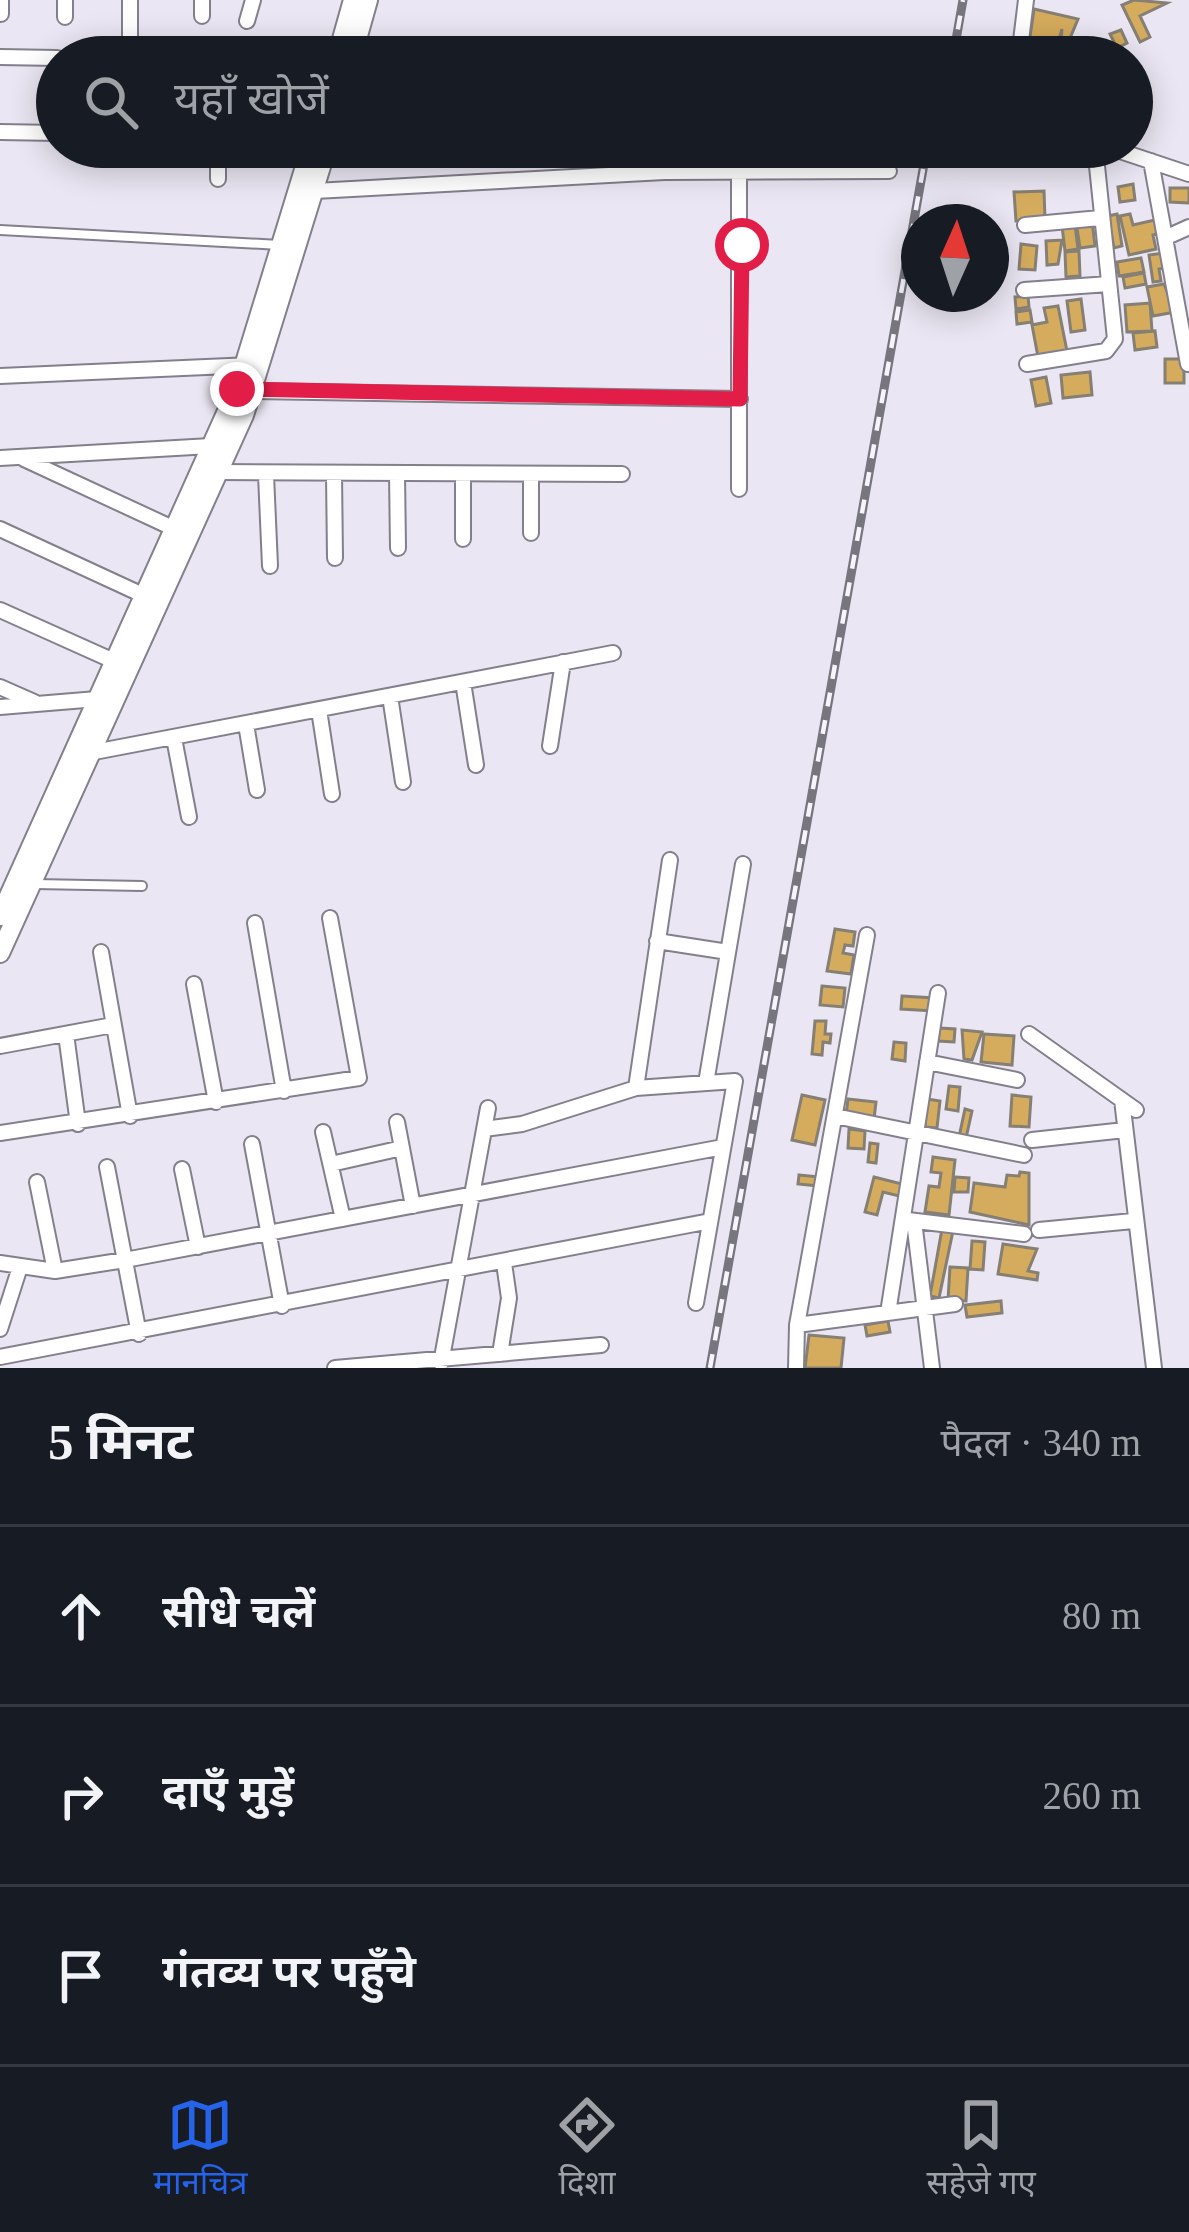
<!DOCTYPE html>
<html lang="hi">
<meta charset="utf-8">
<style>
body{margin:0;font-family:"Times New Roman","Noto Sans Devanagari",serif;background:#20242c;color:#f1f3f6}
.compass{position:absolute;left:901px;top:204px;width:108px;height:108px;border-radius:50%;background:#171b24;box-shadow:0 6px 30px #0003;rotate:3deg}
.stop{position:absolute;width:36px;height:36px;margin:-27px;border:9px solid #e11d48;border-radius:50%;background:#fff}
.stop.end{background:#e11d48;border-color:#fff;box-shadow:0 3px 12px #0008}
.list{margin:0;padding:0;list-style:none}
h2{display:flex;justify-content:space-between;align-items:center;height:156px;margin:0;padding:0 48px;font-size:51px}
h2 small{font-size:39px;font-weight:400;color:#9ea1a6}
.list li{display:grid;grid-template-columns:78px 1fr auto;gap:36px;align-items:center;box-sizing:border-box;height:180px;padding:0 48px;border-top:3px solid #363941}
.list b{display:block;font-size:45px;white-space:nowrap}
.list em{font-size:39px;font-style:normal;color:#9ea1a6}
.icon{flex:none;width:66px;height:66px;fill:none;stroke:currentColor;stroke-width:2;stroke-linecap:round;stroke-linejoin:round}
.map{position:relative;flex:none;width:1189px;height:1368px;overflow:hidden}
.search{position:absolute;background:#171b24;box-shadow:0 6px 30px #0003;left:36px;right:36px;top:36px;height:132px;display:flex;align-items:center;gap:30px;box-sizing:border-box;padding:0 42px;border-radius:66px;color:#9ea1a6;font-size:45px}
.sheet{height:696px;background:#171b24}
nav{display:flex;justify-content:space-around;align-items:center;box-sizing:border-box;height:168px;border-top:3px solid #363941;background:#171b24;font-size:33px;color:#9ea1a6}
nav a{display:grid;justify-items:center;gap:6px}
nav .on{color:#2563eb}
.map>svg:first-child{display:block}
.building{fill:#d5ac5d;stroke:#867f74;stroke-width:3}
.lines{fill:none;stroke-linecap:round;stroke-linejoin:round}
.service-casing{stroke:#837f8b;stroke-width:12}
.minor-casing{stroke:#837f8b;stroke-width:18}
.tertiary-casing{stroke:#837f8b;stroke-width:22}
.service{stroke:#fff;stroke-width:8}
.minor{stroke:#fff;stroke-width:14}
.tertiary{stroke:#fff;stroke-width:18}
.rail-casing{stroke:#77757d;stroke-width:9}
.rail{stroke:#f7f4fe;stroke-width:4.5;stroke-dasharray:14;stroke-linecap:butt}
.route{stroke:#e11d48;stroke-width:15}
</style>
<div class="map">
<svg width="1189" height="1368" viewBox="0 0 1189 1368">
<rect width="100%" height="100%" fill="#eae6f3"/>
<path class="building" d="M1134,0L1167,3L1140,16L1150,37L1140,42L1122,5Z
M1034,9L1078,19L1068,43L1061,40L1062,29L1054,57H1027L1028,47L1049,50L1029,44Z
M1121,30L1127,43L1117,48L1110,34Z
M1133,184L1135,200L1120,202L1118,187Z
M1170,188H1189V203L1170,202Z
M1044,191L1045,219L1016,221L1014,192Z
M1117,214L1122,246L1114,248L1108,216Z
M1130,214L1133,225L1159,219L1162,233L1153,235L1156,249L1129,255L1120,216Z
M1092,220L1095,246L1080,248L1076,222Z
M1075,225L1078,249L1065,251L1062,226Z
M1062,240L1058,264L1047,265L1046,241Z
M1021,244L1037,246L1035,270L1019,269Z
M1079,251L1080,276L1066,277L1065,252Z
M1164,253L1166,268L1159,269L1161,281L1153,282L1149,255Z
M1141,258L1144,272L1119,276L1117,262Z
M1144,273L1146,284L1125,288L1123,277Z
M1164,284L1175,312L1153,316L1147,287Z
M1028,296L1029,307L1016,309L1015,297Z
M1081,299L1085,330L1071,332L1067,301Z
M1150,303L1152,331L1127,332L1125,305Z
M1058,306L1067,351L1038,357L1032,325L1047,322L1044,308Z
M1030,310L1032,322L1017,324L1016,312Z
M1155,331L1157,347L1135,350L1133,333Z
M1165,359H1184V383H1165Z
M1090,372L1092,395L1063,398L1061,375Z
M1046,377L1051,403L1036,406L1031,380Z
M835,929L855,932L853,946L845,945L843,953L854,955L851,974L827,971Z
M822,986L845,988L843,1007L820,1005Z
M902,996L934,998L933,1011L901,1009Z
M815,1021H826L825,1034H831L830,1043L823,1042L822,1055L812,1054Z
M940,1028L955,1029L954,1042L938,1041Z
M962,1030L982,1032L972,1060L964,1059Z
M984,1034L1014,1036L1012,1065L981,1062Z
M894,1042L906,1043L905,1061L892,1059Z
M949,1086L960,1087L958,1111L946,1109Z
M802,1095L825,1100L815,1145L792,1140Z
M1012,1095L1031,1097L1029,1127L1010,1126Z
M848,1099L876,1102L874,1119L846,1115Z
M927,1099L940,1101L937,1128L925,1127Z
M965,1109L972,1111L966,1138L959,1137Z
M849,1129L865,1131L864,1149L848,1148Z
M870,1143L878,1144L876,1163L868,1162Z
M933,1157L955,1160L949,1215L925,1212L929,1186L939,1187L941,1173L931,1172Z
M1020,1172L1029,1173V1225L970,1212L974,1183L1005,1187L1007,1175L1019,1176Z
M799,1175L820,1177L819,1186L798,1184Z
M874,1177L902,1184L899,1196L883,1192L877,1215L865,1212Z
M955,1177L969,1178L968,1192H954Z
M942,1229L953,1231L939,1298L930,1296Z
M972,1241L985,1242L983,1270L970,1269Z
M1003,1244L1037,1249L1028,1271L1038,1273L1037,1280L998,1274Z
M950,1267L968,1268L966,1301L948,1300Z
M1001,1301L1002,1313L967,1317L965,1305Z
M888,1321L890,1332L867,1336L865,1325Z
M809,1335L844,1338L841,1368H805Z"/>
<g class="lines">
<defs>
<path id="service" d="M0,230L280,245
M35,884L142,886"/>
<path id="minor" d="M202,0V16
M1,14V0
M65,17V0
M247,21L253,0
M0,57L57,58
M130,57V0
M1019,57L1026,0
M0,132L57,133
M1009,147L1016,156L1056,147
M1108,147L1189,174
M1151,161L1188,364
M218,179V147
M315,191L664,172L889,171
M1025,225L1100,218
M1167,237L1189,227
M1024,290L1109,284
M1027,364L1106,351L1115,339L1095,147
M0,376L252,365
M248,391L740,399
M0,458L211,446
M24,459L177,530
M219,472L622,474
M334,474L335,558
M397,474L398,548
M463,474V539
M266,475L270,566
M739,489V172
M0,529L145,596
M531,533V474
M0,610L116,662
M463,682L476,765
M0,687L34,702
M390,696L403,782
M0,707L97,699
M319,710L332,794
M246,724L257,790
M174,738L189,817
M550,746L563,662
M89,753L613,653
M255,923L284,1091
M657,941L728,952
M101,952L130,1116
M194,984L216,1102
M66,1034L78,1124
M1029,1034L1136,1110
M0,1046L113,1025
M927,1062L1017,1080
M706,1083L743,864
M636,1088L670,860
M1122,1100L1154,1368
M835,1116L1024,1155
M397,1122L413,1206
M484,1129L522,1124L636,1088L735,1081L696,1303
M323,1132L343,1219
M0,1133L359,1078L330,918
M1032,1140L1125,1130
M252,1144L282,1306
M331,1164L402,1148
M107,1167L139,1334
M182,1169L198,1247
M37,1182L55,1271
M908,1220L1024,1234
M914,1221L932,1368
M1039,1230L1133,1221
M0,1263L55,1271L125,1260L723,1147
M888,1313L938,993
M797,1325L955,1304
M0,1329L19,1270
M500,1354L509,1298L504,1263
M0,1357L710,1221
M441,1363L488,1108
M335,1368L601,1345
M796,1368L797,1325L867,935"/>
<path id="tertiary" d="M337,57L353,0
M352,57L368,0
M0,916L237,389L311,147
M0,953L244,415L327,147"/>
</defs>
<use href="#service" class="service-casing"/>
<use href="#minor" class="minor-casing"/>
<use href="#tertiary" class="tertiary-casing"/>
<use href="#service" class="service"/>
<use href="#minor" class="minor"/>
<use href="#tertiary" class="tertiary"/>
<defs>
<path id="rail" d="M953,57L963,0
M710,1368L927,147"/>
</defs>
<use href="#rail" class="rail-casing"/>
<use href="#rail" class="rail"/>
</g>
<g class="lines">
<path class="route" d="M237,389L740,399L742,245"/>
</g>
</svg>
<svg class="compass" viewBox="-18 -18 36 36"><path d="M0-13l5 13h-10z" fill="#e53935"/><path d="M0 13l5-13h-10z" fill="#9ea1a6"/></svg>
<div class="stop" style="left:742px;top:245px"></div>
<div class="stop end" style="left:237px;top:389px"></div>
<div class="search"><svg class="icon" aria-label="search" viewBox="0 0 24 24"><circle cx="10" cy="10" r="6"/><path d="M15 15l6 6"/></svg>यहाँ खोजें</div>
</div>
<section class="sheet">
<h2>5 मिनट<small>पैदल · 340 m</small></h2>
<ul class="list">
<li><svg class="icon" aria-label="ahead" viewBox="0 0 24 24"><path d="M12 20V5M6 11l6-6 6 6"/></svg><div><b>सीधे चलें</b></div><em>80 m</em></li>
<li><svg class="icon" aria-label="right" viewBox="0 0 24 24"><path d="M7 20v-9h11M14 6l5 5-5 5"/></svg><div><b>दाएँ मुड़ें</b></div><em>260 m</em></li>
<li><svg class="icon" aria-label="arrive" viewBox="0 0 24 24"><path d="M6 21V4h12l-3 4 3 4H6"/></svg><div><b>गंतव्य पर पहुँचे</b></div></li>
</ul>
</section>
<nav>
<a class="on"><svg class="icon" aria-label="map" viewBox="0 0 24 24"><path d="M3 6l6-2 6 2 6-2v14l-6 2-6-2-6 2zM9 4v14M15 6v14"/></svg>मानचित्र</a>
<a><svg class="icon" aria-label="directions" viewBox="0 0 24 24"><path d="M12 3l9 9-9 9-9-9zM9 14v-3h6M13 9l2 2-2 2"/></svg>दिशा</a>
<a><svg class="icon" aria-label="saved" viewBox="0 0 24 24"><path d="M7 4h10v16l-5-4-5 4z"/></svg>सहेजे गए</a>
</nav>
